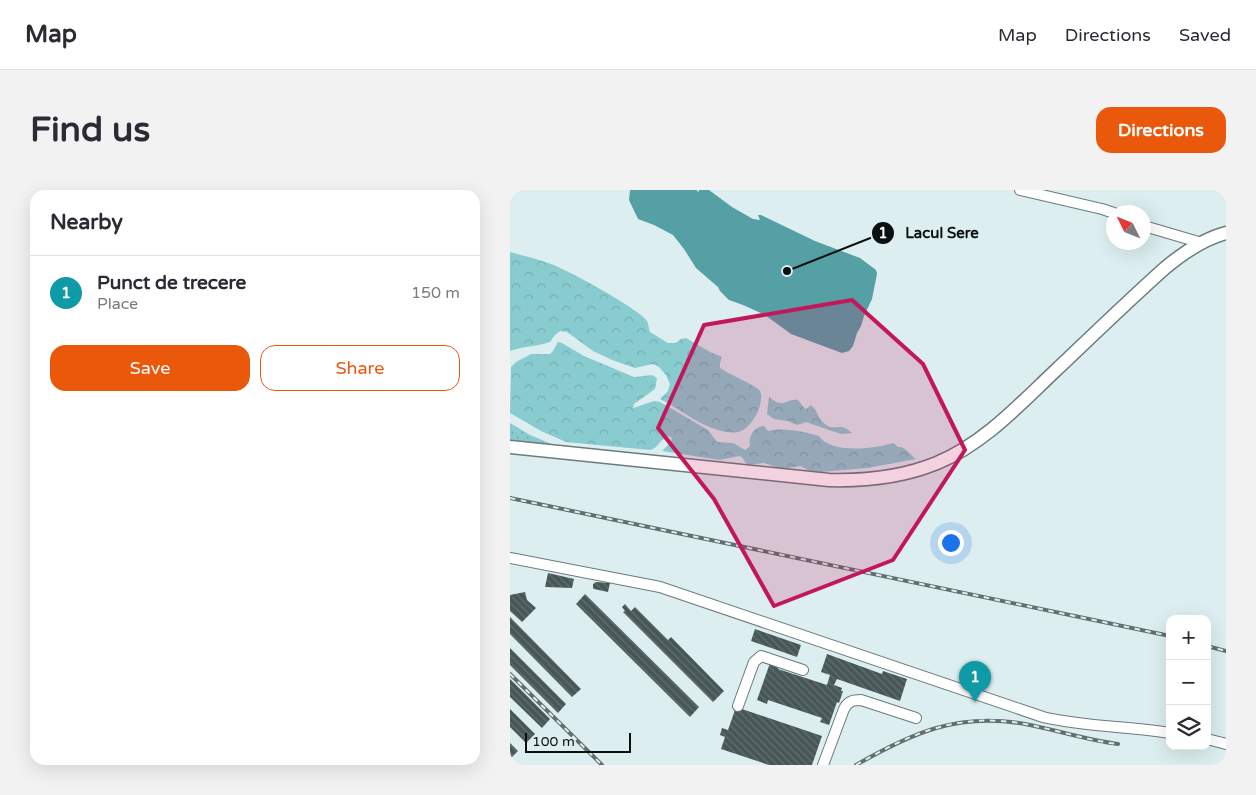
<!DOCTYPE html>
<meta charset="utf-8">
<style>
body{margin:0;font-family:"Varela Round",sans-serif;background:#f2f2f3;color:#2b2b33}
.controls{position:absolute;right:15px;bottom:15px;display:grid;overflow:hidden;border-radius:10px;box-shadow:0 5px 20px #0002}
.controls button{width:45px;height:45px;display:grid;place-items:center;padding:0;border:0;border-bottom:1px solid #e1e1e2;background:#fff;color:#2b2b33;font:25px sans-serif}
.compass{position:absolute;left:596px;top:15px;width:45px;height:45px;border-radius:50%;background:#fff;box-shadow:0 5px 20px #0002;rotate:313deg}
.scale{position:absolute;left:15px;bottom:12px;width:106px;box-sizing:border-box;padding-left:5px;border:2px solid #0a1010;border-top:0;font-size:14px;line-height:18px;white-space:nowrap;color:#0a1010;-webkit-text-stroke:4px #dceeef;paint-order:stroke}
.you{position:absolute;left:440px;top:352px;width:18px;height:18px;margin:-12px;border:4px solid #fff;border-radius:50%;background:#1a73e8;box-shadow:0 0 0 8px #1a73e833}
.badge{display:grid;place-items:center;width:32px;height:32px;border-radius:50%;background:#ea580c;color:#fff;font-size:16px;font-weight:700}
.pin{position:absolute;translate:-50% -41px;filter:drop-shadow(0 1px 2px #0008)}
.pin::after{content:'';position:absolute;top:26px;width:18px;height:15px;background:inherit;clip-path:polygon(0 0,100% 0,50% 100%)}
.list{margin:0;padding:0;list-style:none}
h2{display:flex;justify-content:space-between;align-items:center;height:65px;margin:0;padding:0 20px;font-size:21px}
h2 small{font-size:16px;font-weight:400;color:#7c7c81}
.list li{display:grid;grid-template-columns:32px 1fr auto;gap:15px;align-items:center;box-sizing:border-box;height:75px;padding:0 20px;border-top:1px solid #e1e1e2}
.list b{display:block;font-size:19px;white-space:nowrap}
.list p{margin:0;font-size:16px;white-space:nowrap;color:#7c7c81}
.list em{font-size:16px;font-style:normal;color:#7c7c81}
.actions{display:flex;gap:10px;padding:15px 20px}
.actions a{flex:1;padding:11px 0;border:1px solid #ea580c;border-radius:15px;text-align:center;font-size:18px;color:#ea580c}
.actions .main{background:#ea580c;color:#fff}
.icon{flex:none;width:28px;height:28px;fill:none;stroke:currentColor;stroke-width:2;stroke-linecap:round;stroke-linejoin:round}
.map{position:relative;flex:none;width:716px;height:575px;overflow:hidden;border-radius:15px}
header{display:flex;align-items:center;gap:30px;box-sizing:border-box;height:70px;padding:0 25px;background:#fff;border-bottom:1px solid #e1e1e2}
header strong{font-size:24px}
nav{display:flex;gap:28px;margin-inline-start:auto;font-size:18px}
.intro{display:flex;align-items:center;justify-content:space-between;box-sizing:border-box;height:120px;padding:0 30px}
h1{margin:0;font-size:35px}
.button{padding:12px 22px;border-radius:15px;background:#ea580c;color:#fff;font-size:18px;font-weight:700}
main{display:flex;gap:30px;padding:0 30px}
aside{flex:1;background:#fff;border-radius:15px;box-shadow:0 5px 20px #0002}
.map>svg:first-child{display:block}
.green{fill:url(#green-dots)}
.forest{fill:url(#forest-crowns)}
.water{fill:#54a0a5}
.building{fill:url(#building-back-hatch)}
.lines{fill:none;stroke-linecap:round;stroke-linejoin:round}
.minor-casing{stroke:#6a7b7c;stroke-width:12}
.major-casing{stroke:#6a7b7c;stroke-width:15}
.minor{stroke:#fff;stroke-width:10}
.major{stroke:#fff;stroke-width:12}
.rail-casing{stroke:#636e6e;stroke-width:4}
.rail{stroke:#dceeef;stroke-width:2;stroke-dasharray:5.5;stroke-linecap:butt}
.marked{fill:#c2185b;fill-opacity:0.2;stroke:#c2185b;stroke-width:4;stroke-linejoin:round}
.leader{fill:none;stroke:#0a1010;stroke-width:2}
.callout-dot{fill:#0a1010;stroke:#dceeef;stroke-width:2}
.mark-label{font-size:15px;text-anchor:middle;font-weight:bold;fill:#fff}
.callout-label{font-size:15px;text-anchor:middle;font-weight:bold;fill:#0a1010;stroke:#dceeef;stroke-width:5;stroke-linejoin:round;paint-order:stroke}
</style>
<header>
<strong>Map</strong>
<nav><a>Map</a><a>Directions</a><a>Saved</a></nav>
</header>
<div class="intro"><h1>Find us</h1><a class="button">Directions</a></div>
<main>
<aside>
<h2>Nearby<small></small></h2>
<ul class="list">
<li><span class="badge" style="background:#0f9aa8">1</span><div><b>Punct de trecere</b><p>Place</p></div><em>150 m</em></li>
</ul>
<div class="actions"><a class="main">Save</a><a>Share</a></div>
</aside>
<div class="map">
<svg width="716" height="575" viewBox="0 0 716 575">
<defs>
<pattern id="green-dots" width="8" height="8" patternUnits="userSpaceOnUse" patternTransform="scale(1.25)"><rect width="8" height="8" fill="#89ccd0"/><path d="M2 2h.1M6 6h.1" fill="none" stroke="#75aeb2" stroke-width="1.8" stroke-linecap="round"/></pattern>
<pattern id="forest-crowns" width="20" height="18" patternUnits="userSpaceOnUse" patternTransform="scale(1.25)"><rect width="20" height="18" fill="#89ccd0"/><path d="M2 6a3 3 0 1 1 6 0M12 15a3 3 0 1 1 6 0" fill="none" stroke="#75aeb2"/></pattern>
<pattern id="building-back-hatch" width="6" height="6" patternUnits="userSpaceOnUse" patternTransform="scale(1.25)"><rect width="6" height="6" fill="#475757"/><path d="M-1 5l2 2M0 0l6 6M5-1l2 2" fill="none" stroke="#636f6f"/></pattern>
</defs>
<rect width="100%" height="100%" fill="#dceeef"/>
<path class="green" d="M0,233L20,245L44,255L0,250Z"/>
<path class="forest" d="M0,62C14,66 28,69 41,74C56,79 131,120 137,131C139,134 138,138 140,142L158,153H166L171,149L176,148L200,162L212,167L210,173V178C217,183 249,197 250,201C255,212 243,236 231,241C224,244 216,242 208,240C187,234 170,219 150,209L158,201L160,194L156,185L148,176L142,174L125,178L102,170L83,161L57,142L50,141L45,145L40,152C26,157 13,156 0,161Z
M48,152L52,153L74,166L124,187L142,185L147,188L145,199L124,214L123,218L144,211L150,212L198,240L207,252L223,253L235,260L240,256C238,246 244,237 254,236L258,241C274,237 294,242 309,246C320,264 365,259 383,253L388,257C395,256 400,265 406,269L357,278L310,282L299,281L291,276L271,279L255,273L237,275L232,267L229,266L210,270L152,261L161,252L162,248L159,246C150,248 148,259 140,260L56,252L31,241L0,223L1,177L6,172L21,164H40L43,161Z
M259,207C275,220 275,208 288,210L295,219L298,218L300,215C308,219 307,228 315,234C320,239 324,237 331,237C335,237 338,240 342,243L331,244L296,232L287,235L278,231L264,229L257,224Z"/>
<path class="water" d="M120,0H186L189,2V0H199L222,17L243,29L250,30L248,25H251L305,51L350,68L366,80L367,84L362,109L354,126L351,136L347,143L343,156L339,161L332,163L281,144L255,125L233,115L219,110L210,101L208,97L186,78L174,59L163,45L144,35L128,29L119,10Z"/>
<path class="building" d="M38,383L64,389L62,398L35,397Z
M86,392L100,393L98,402L84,399L83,398V394Z
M15,402L17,410L26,418L12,432L0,421V405Z
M75,404L189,517L180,527L66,414Z
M115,414L121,421L125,417L158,450L161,447L214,501L203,512L113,422L115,421L112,417Z
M0,427L71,499L62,507L0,444Z
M245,439L291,455L287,467L241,451Z
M0,458L56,514L48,523L0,475Z
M317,464L372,484L373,481L397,489L390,511L327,489L324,495L332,498L331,501H333L329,513L327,512L319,535L310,532L312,528L258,510L257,514L247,510L260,473L269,476L268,479L317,495L320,485L311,482Z
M0,489L40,529L32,538L0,507Z
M226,517L312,546L302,575H259L211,559L215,547L210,545L212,538L218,540Z
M0,519L25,544L16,553L0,537Z
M0,553L8,561L0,569Z"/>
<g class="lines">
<defs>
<path id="minor" d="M510,0L592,19L604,23
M634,36L692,53
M0,368L150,397L533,527C575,537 617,536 660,543
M228,516L244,472L251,466L293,480
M697,549L716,554
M313,575L334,519C338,511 343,510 351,510L406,528"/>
<path id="major" d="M0,257L319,290C356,291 393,287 427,273C473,254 508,216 544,182C581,147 617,112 655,78C673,63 693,49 716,43"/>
</defs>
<use href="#minor" class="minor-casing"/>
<use href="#major" class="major-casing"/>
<use href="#minor" class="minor"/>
<use href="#major" class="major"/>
<defs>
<path id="rail" d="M0,308L660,446
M697,456L716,461
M0,484L92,575
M346,575C402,543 448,522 515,534C547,540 576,550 608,554"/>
</defs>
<use href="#rail" class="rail-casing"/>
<use href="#rail" class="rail"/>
</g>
<path class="marked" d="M342,110L413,174L455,260L383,370L264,416L204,309L148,238L194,135Z"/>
<path class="leader" d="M277 81L373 43"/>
<g class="callout-dot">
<circle cx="277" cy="81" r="5"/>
<circle cx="373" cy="43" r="12"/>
</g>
<g class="mark-label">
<text x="373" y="48">1</text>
</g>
<g class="callout-label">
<text x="432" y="48">Lacul Sere</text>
</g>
</svg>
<div class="controls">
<button>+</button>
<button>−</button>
<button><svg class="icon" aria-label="layers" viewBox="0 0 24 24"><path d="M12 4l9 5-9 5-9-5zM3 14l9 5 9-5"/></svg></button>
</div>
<svg class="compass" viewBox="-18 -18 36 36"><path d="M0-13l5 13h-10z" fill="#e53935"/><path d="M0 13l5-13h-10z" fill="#7c7c81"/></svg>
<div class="scale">100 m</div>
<div class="you"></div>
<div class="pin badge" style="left:465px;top:512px;background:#0f9aa8">1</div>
</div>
</main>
